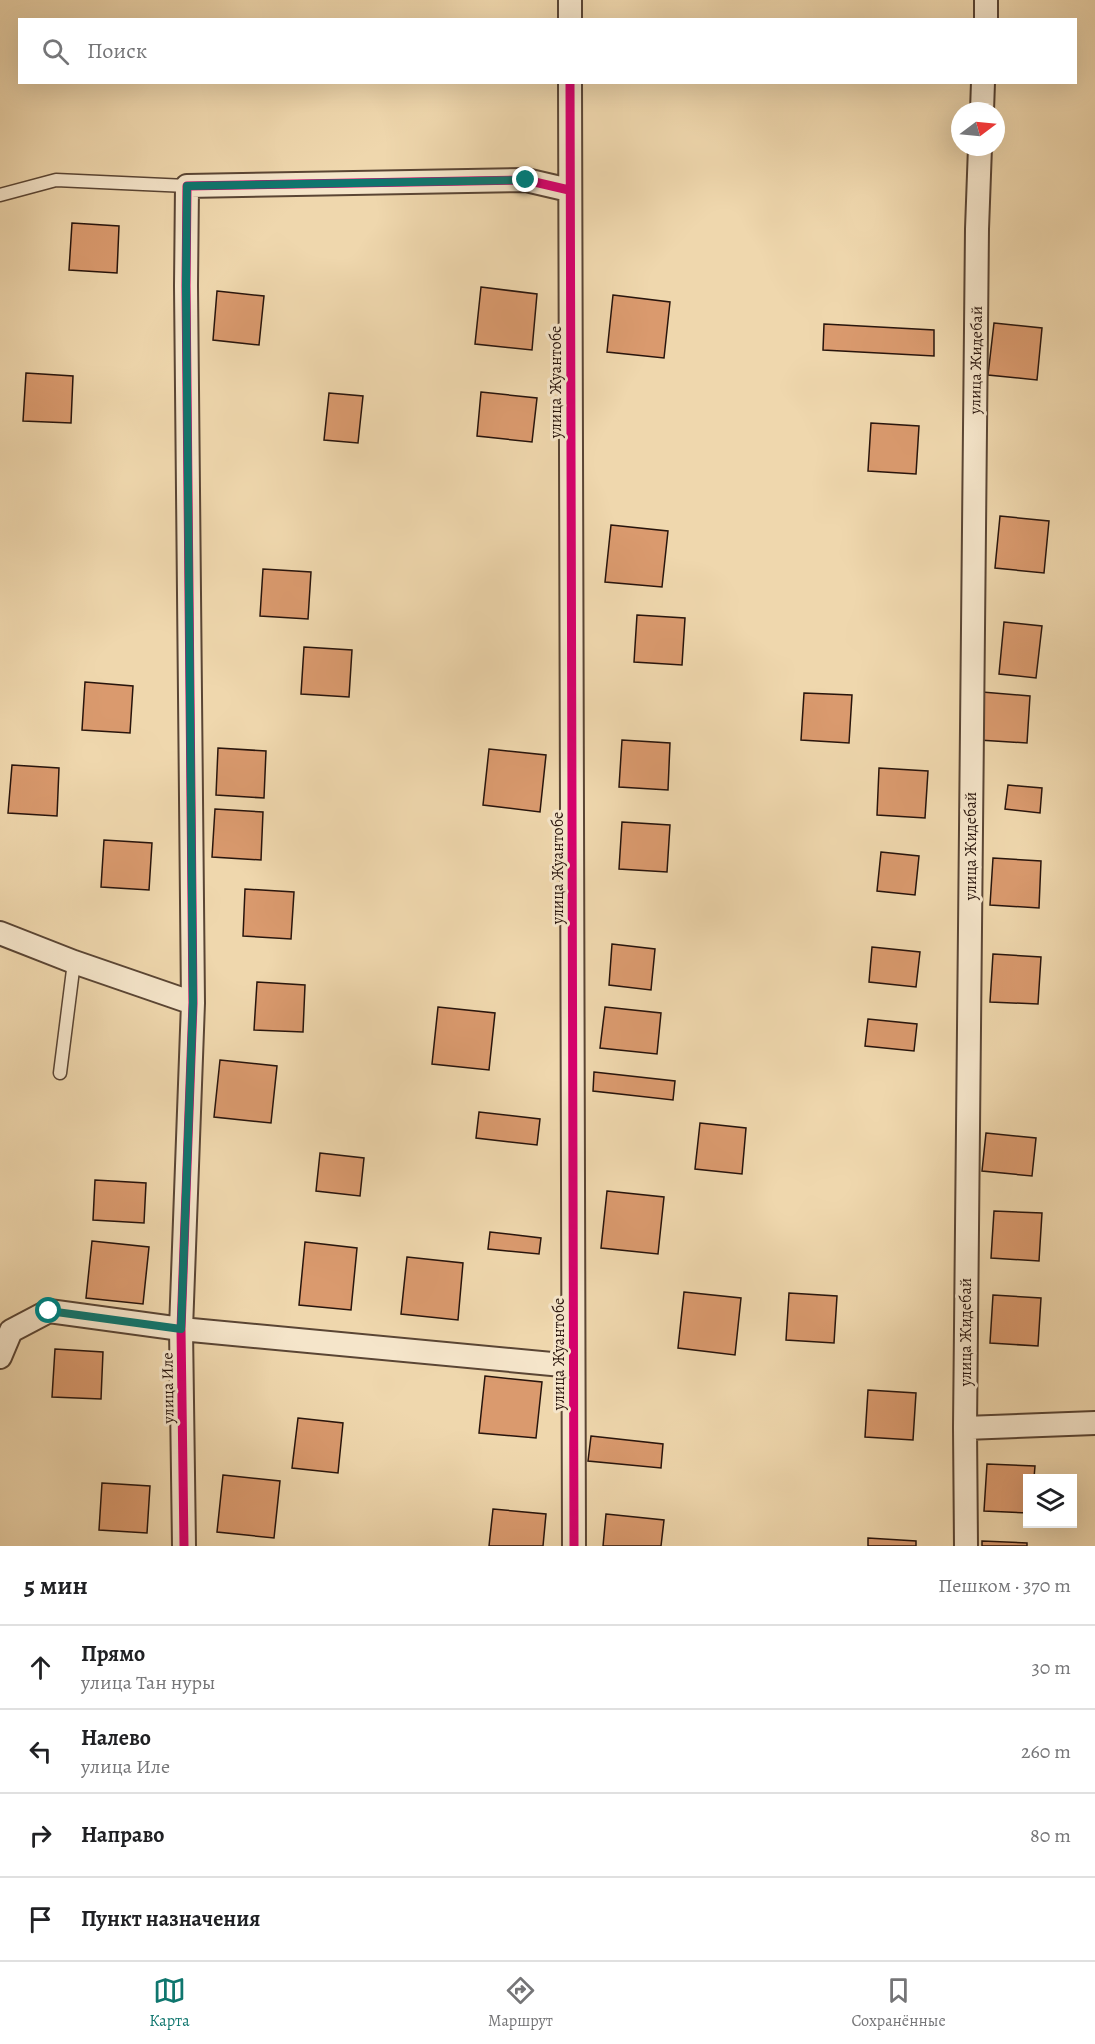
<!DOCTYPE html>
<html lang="ru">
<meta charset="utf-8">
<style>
body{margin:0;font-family:Alegreya,serif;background:#f6f6f6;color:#202124}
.controls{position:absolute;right:18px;bottom:18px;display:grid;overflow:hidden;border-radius:0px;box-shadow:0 6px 24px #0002}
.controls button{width:54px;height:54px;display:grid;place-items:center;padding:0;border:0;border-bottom:2px solid #e0e0e0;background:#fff;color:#202124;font:30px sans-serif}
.compass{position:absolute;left:951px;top:102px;width:54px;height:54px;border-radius:50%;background:#fff;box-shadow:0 6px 24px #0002;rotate:74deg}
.stop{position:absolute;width:18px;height:18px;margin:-14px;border:4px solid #0f766e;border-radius:50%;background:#fff}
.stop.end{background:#0f766e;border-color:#fff;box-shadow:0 2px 6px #0008}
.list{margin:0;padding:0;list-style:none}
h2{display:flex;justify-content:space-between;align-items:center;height:78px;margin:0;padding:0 24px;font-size:26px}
h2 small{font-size:20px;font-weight:400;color:#757577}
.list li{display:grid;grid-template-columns:39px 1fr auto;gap:18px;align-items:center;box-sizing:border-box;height:84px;padding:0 24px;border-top:2px solid #e0e0e0}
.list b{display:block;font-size:22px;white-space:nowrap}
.list p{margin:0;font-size:20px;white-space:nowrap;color:#757577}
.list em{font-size:20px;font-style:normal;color:#757577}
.icon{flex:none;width:33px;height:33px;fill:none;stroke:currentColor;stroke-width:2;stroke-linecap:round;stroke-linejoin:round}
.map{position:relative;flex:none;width:1095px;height:1546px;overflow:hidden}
.search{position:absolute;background:#fff;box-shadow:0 6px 24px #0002;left:18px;right:18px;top:18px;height:66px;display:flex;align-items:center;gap:15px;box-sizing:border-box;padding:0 21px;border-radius:0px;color:#757577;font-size:22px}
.sheet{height:414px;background:#fff}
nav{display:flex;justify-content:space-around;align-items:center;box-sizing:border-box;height:84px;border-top:2px solid #e0e0e0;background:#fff;font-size:16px;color:#757577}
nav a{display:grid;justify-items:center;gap:3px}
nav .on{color:#0f766e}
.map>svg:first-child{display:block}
.building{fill:#da9a6e;stroke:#28140c;stroke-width:1.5}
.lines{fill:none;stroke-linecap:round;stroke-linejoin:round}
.lane-casing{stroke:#5a4534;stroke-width:15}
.street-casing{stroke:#5a4534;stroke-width:26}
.lane{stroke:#f5e5ca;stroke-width:12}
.street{stroke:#f5e5ca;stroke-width:22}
.cycleway-casing{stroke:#f5e5ca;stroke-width:13}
.cycleway{stroke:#d6006c;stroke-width:9}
.route{stroke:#0f766e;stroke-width:8}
.labels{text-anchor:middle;stroke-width:6;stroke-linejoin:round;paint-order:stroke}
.street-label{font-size:16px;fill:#28140c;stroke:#f5e5ca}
</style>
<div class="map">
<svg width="1095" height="1546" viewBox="0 0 1095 1546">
<rect width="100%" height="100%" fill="#efd7ad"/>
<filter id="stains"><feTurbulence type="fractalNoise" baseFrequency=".00333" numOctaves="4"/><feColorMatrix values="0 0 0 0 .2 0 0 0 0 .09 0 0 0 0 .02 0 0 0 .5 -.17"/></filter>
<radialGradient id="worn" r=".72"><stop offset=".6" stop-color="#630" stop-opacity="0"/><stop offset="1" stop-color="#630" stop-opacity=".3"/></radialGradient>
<path class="building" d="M72,223L119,226L117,273L69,270Z
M481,287L537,294L532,350L475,344Z
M217,291L264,296L259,345L213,340Z
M613,295L670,302L664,358L607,352Z
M994,323L1042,328L1037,380L988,375Z
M824,324L934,330V356L823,350Z
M26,373L73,376L71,423L23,421Z
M481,392L537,398L532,442L477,436Z
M329,393L363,396L358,443L324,440Z
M871,423L919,426L916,474L868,471Z
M1000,516L1049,521L1044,573L995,568Z
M611,525L668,531L662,587L605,582Z
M263,569L311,572L308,619L260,616Z
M637,615L685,618L682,665L634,662Z
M1004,622L1042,626L1036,678L999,674Z
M304,647L352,650L349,697L301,694Z
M85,682L133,686L130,733L82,730Z
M982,692L1030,696L1027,743L979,740Z
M804,693L852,695L849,743L801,740Z
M622,740L670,743L668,790L619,787Z
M218,748L266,751L264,798L216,795Z
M489,749L546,755L540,812L483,805Z
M12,765L59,768L57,816L8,813Z
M879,768L928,771L925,818L877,815Z
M1008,785L1042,788L1040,813L1005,809Z
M215,809L263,812L261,860L212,857Z
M622,822L670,825L667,872L619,869Z
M104,840L152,843L149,890L101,887Z
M881,852L919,856L915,895L877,891Z
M993,858L1041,861L1039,908L990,905Z
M245,889L294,892L291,939L243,936Z
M612,944L655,949L651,990L609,985Z
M872,947L920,952L916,987L869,982Z
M993,954L1041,957L1038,1004L990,1002Z
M257,982L305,985L303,1032L254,1030Z
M438,1007L495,1013L489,1070L432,1064Z
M605,1007L661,1013L657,1054L600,1048Z
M868,1019L917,1024L914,1051L865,1046Z
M220,1060L277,1066L271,1123L214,1117Z
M594,1072L675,1081L673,1100L593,1091Z
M479,1112L540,1119L537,1145L476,1138Z
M700,1123L746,1128L742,1174L695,1169Z
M986,1133L1036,1138L1032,1176L982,1171Z
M320,1153L364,1158L360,1196L316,1191Z
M95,1180L146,1183L144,1223L93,1220Z
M607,1191L664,1197L658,1254L601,1248Z
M994,1211L1042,1213L1039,1261L991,1258Z
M490,1232L541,1238L539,1254L488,1249Z
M92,1241L149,1247L143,1304L86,1298Z
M305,1242L357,1248L351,1310L299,1305Z
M407,1257L463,1263L458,1320L401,1314Z
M684,1292L741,1298L735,1355L678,1348Z
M789,1293L837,1296L834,1343L786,1340Z
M993,1295L1041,1298L1038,1346L990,1343Z
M55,1349L103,1352L101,1399L52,1397Z
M485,1376L542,1382L536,1438L479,1433Z
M868,1390L916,1393L913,1440L865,1437Z
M298,1418L343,1423L338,1473L292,1468Z
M591,1436L663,1444L661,1468L588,1461Z
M987,1464L1035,1466L1034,1478H1028V1513L984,1511Z
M223,1475L280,1481L274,1538L217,1532Z
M102,1483L150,1486L147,1533L99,1530Z
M493,1509L546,1514L543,1546H489Z
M606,1514L664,1520L661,1546H603Z
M868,1538L916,1541V1546H868Z
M982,1541L1027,1543V1546H982Z"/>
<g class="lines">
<defs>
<path id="lane" d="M0,195L56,180L187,186
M60,1073L74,962"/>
<path id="street" d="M570,20V0
M986,20V0
M570,82L574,1546
M982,111L983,82
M0,933L74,962L193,1003
M0,1357L11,1331L49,1311L181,1329L573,1366
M965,1428L1095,1423
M184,1546L181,1329L193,1003L186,286L187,186L526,180L569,190
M966,1546L965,1428L977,229L980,147"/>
</defs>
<use href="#lane" class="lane-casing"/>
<use href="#street" class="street-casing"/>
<use href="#lane" class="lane"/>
<use href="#street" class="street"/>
<defs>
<path id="cycleway" d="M570,82L574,1546
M184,1546L181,1329L193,1003L186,286L187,186L526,180L569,190"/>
</defs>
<use href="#cycleway" class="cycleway-casing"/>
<use href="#cycleway" class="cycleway"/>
</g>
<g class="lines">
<path class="route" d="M49,1311L181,1329L193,1002L186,286L187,186L526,180"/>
</g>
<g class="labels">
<g class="street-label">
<text transform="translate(975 360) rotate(-89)" y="6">улица Жидебай</text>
<text transform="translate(555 382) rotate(-90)" y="6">улица Жуантобе</text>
<text transform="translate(970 846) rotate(-90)" y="6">улица Жидебай</text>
<text transform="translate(557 868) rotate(-90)" y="6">улица Жуантобе</text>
<text transform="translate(965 1332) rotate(-90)" y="6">улица Жидебай</text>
<text transform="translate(558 1354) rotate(-90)" y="6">улица Жуантобе</text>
<text transform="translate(167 1388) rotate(-91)" y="6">улица Иле</text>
</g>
</g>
<rect width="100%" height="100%" filter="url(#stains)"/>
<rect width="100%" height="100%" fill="url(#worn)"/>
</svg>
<div class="controls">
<button><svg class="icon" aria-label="layers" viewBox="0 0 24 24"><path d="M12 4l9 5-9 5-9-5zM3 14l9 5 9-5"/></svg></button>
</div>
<svg class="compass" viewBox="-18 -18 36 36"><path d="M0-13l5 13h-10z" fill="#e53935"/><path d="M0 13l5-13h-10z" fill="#757577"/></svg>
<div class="stop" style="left:49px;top:1311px"></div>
<div class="stop end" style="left:526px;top:180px"></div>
<div class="search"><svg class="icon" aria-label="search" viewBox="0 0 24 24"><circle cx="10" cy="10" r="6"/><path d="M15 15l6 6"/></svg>Поиск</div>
</div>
<section class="sheet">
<h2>5 мин<small>Пешком · 370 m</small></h2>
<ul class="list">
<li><svg class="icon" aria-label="ahead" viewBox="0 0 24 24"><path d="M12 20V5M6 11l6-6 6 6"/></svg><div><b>Прямо</b><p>улица Тан нуры</p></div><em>30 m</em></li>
<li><svg class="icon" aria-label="left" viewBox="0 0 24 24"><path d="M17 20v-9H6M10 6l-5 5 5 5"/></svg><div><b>Налево</b><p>улица Иле</p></div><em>260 m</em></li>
<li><svg class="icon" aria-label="right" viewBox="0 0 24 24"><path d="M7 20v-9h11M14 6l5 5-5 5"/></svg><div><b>Направо</b></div><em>80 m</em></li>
<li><svg class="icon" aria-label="arrive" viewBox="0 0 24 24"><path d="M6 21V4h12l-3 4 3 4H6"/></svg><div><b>Пункт назначения</b></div></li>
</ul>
</section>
<nav>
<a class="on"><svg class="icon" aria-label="map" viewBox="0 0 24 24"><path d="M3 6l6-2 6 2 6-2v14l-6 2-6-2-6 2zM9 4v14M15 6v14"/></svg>Карта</a>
<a><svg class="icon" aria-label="directions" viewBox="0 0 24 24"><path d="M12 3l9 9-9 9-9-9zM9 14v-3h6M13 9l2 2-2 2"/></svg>Маршрут</a>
<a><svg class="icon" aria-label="saved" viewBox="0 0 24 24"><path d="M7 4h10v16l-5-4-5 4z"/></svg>Сохранённые</a>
</nav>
